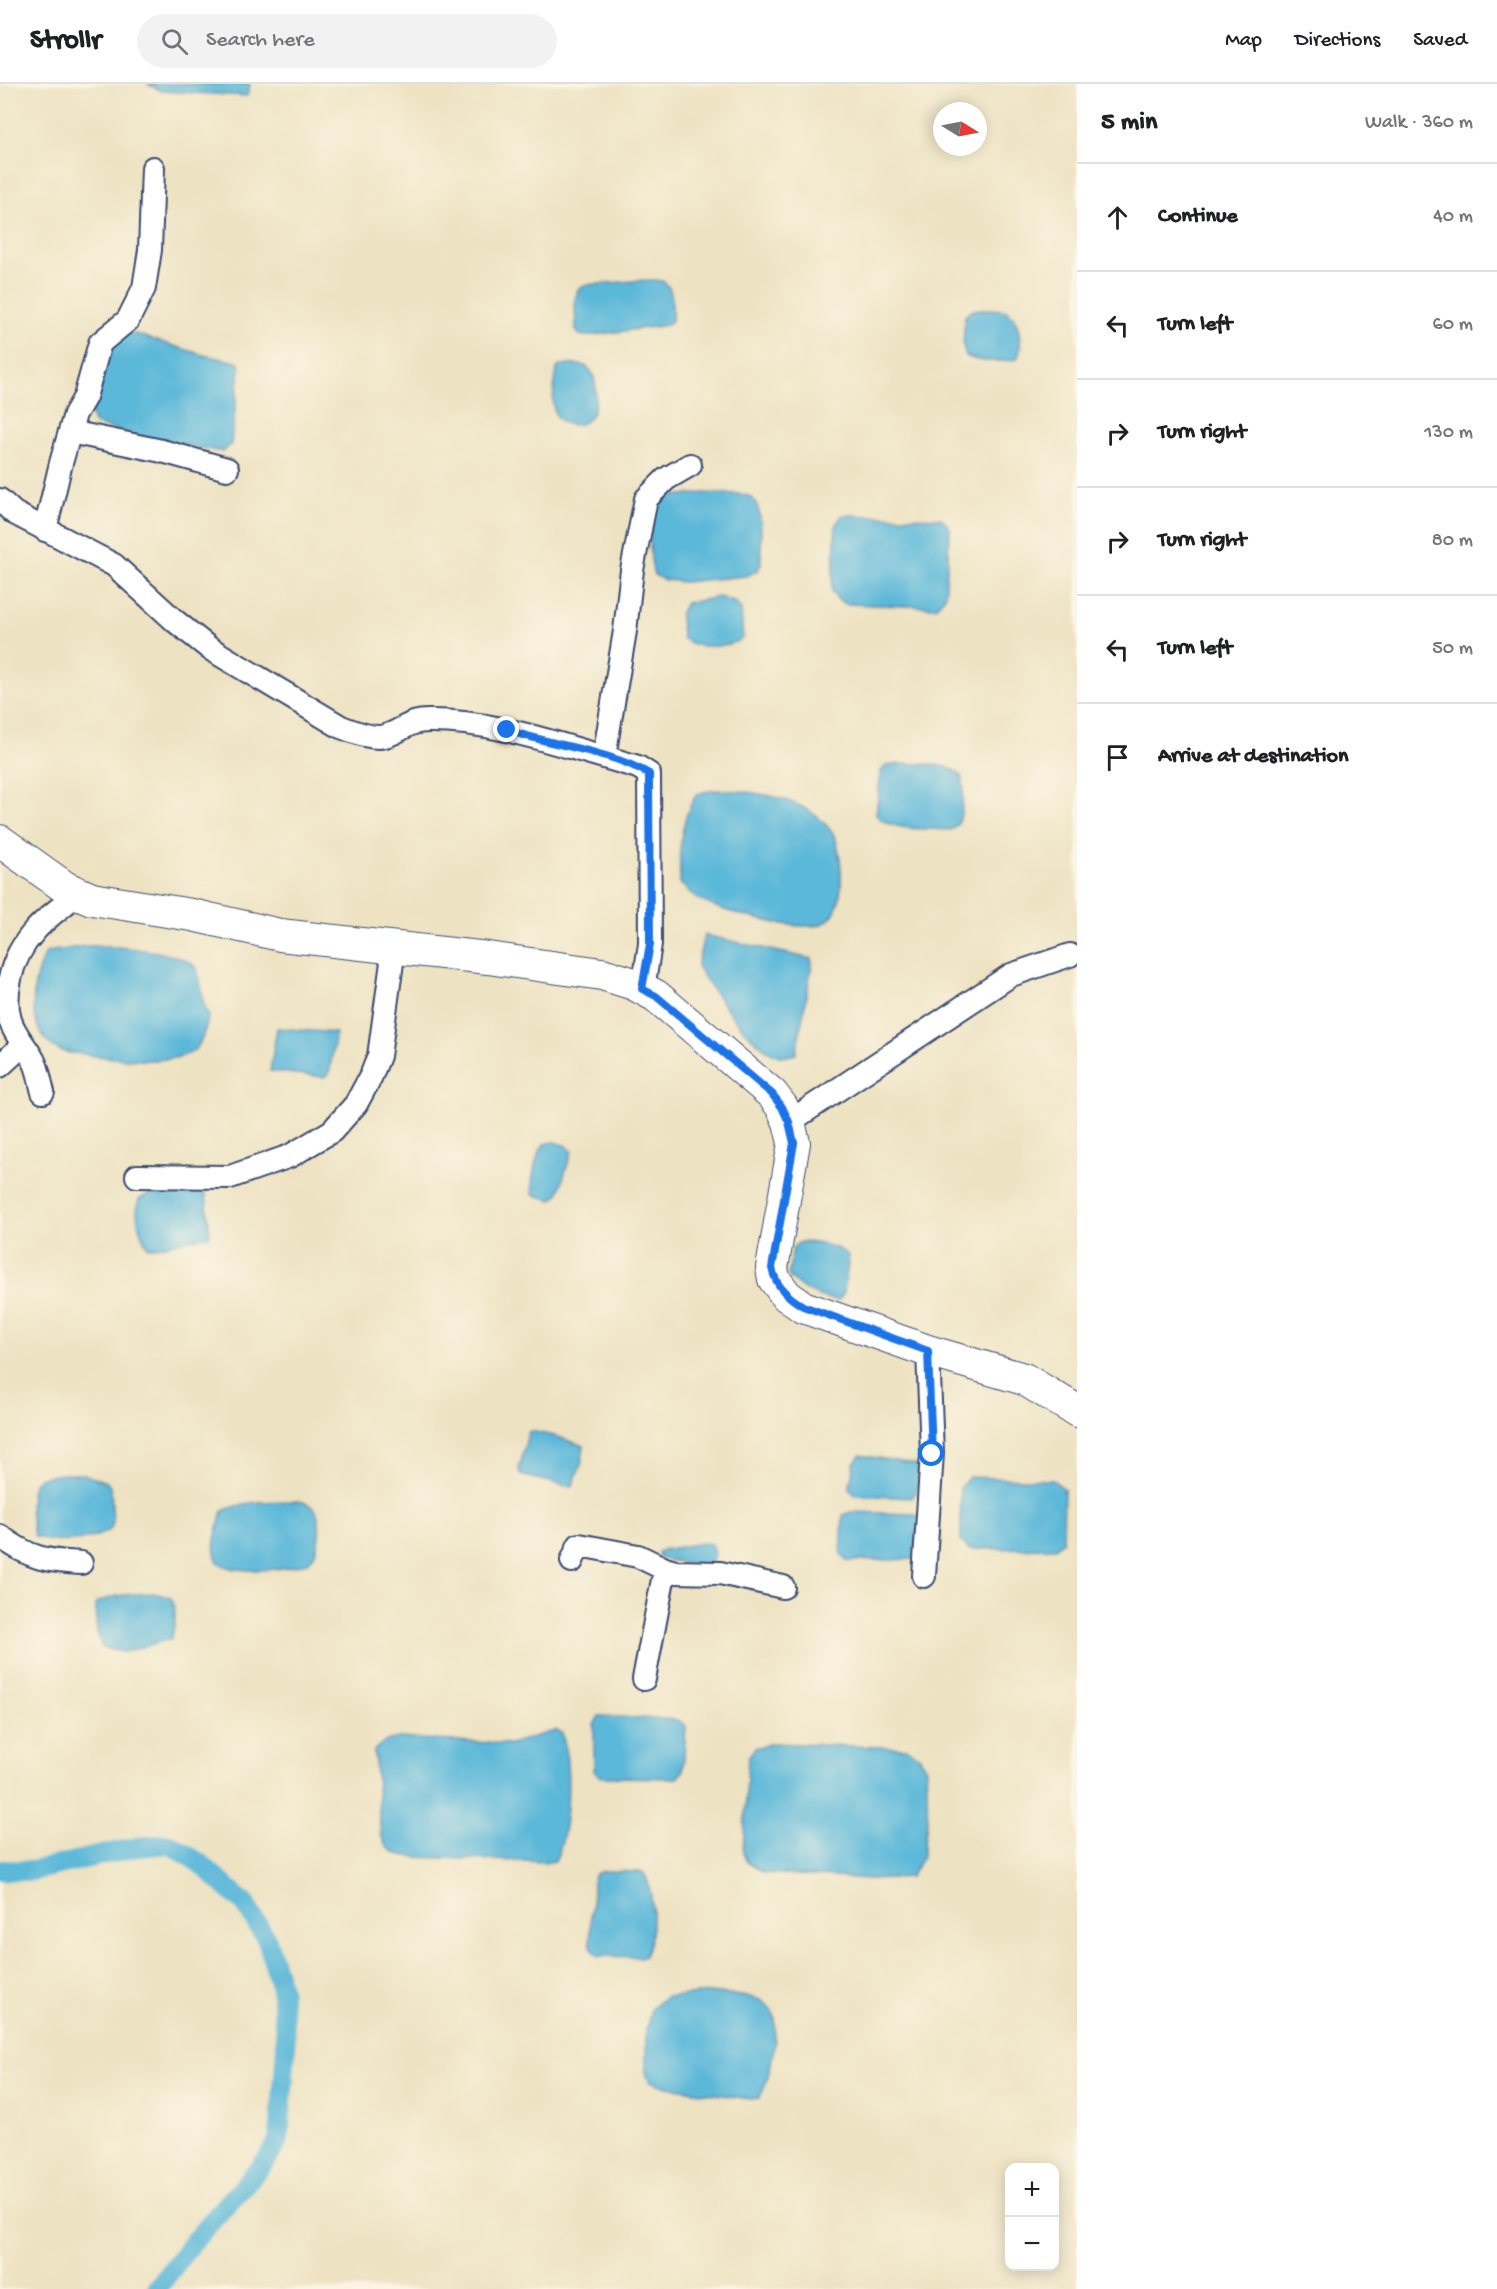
<!DOCTYPE html>
<meta charset="utf-8">
<style>
body{margin:0;font-family:"Gochi Hand",sans-serif;background:#f2f2f2;color:#202124}
.controls{position:absolute;right:18px;bottom:18px;display:grid;overflow:hidden;border-radius:12px;box-shadow:0 3px 15px #0003}
.controls button{width:54px;height:54px;display:grid;place-items:center;padding:0;border:0;border-bottom:2px solid #e0e0e0;background:#fff;color:#202124;font:30px sans-serif}
.compass{position:absolute;left:933px;top:18px;width:54px;height:54px;border-radius:50%;background:#fff;box-shadow:0 3px 15px #0003;rotate:100deg}
.stop{position:absolute;width:18px;height:18px;margin:-14px;border:4px solid #1a73e8;border-radius:50%;background:#fff}
.stop.end{background:#1a73e8;border-color:#fff;box-shadow:0 2px 6px #0008}
.list{margin:0;padding:0;list-style:none}
h2{display:flex;justify-content:space-between;align-items:center;height:78px;margin:0;padding:0 24px;font-size:26px}
h2 small{font-size:20px;font-weight:400;color:#757577}
.list li{display:grid;grid-template-columns:39px 1fr auto;gap:18px;align-items:center;box-sizing:border-box;height:108px;padding:0 24px;border-top:2px solid #e0e0e0}
.list b{display:block;font-size:22px;white-space:nowrap}
.list em{font-size:20px;font-style:normal;color:#757577}
.icon{flex:none;width:33px;height:33px;fill:none;stroke:currentColor;stroke-width:2;stroke-linecap:round;stroke-linejoin:round}
.map{position:relative;flex:none;width:1077px;height:2205px;overflow:hidden}
header{display:flex;align-items:center;gap:36px;box-sizing:border-box;height:84px;padding:0 30px;background:#fff;border-bottom:2px solid #e0e0e0}
header strong{font-size:28px}
nav{display:flex;gap:33px;margin-inline-start:auto;font-size:21px}
.search{width:420px;height:54px;background:#f2f2f2;display:flex;align-items:center;gap:15px;box-sizing:border-box;padding:0 21px;border-radius:33px;color:#757577;font-size:22px}
main{display:flex}
aside{flex:1;background:#fff}
.map>svg:first-child{display:block}
.water{fill:#5bb8d9;stroke:#3b749c;stroke-width:1.5}
.lines{fill:none;stroke-linecap:round;stroke-linejoin:round}
.canal{stroke:#5bb8d9;stroke-width:20}
.street-casing{stroke:#3a4a6d;stroke-width:26}
.secondary-casing{stroke:#3a4a6d;stroke-width:34}
.street{stroke:#fff;stroke-width:22}
.secondary{stroke:#fff;stroke-width:32}
.route{stroke:#1a73e8;stroke-width:8}
</style>
<header>
<strong>Strollr</strong>
<div class="search"><svg class="icon" aria-label="search" viewBox="0 0 24 24"><circle cx="10" cy="10" r="6"/><path d="M15 15l6 6"/></svg>Search here</div>
<nav><a>Map</a><a>Directions</a><a>Saved</a></nav>
</header>
<main>
<div class="map">
<svg width="1077" height="2205" viewBox="0 0 1077 2205">
<rect width="100%" height="100%" fill="#fcf5e5"/>
<filter id="ink" filterUnits="userSpaceOnUse"><feTurbulence type="fractalNoise" baseFrequency=".0167" numOctaves="2"/><feDisplacementMap in="SourceGraphic" scale="12" xChannelSelector="R" yChannelSelector="G"/><feConvolveMatrix kernelMatrix="1 2 1 2 8 2 1 2 1" color-interpolation-filters="sRGB"/></filter>
<filter id="wash" filterUnits="userSpaceOnUse"><feTurbulence type="fractalNoise" baseFrequency=".008" numOctaves="4" result="noise"/><feDisplacementMap in="SourceGraphic" scale="24" xChannelSelector="R" yChannelSelector="G"/><feGaussianBlur stdDeviation="1.35" result="paint"/><feColorMatrix in="noise" values="0 0 0 0 0 0 0 0 0 0 0 0 0 0 0 0 0 1.4 0 .05"/><feComposite in="paint" operator="in"/></filter>
<g filter="url(#wash)">
<rect width="100%" height="100%" fill="#ede2c1"/>
<path class="water" d="M147,0H250L247,12L162,7Z
M647,196C651,196 658,196 662,197C675,202 672,226 672,237L667,241L587,252L580,251L576,247L575,216L578,206L585,201Z
M982,225C989,225 999,225 1006,227C1020,233 1023,264 1017,275C1002,278 980,279 966,272L963,262L965,232L973,226Z
M123,248L132,249L203,271L238,278L240,284L231,360L223,368L143,353L95,340L91,330L115,253Z
M562,281C569,281 579,279 585,282C599,289 598,322 590,333C579,347 557,341 554,325C551,313 556,296 557,284Z
M705,409C718,410 736,408 748,412C766,418 760,464 761,480L757,487L746,492L684,498L665,496L654,491C648,467 649,443 655,418L667,412Z
M843,431L941,434L950,444L945,513L936,523L846,520L838,516L832,507L836,440Z
M719,513L734,518L741,525L743,554C730,564 695,566 682,554L680,529L686,519Z
M897,680C913,680 956,677 962,695C965,704 963,713 962,723C961,733 960,741 950,746C929,744 888,748 876,730L881,687L886,682Z
M713,706C754,707 809,712 833,750C840,760 842,791 841,803C840,816 837,832 824,839C804,850 715,827 697,814C691,810 685,804 680,799C679,768 679,737 697,710Z
M704,851L811,875L812,880L796,970C789,972 781,974 774,970C744,955 716,910 697,883Z
M85,862C105,861 189,866 197,886C204,902 199,916 209,931C206,942 202,962 192,968C165,982 110,974 82,970C75,969 65,969 59,966C25,950 29,895 47,868Z
M277,944L336,949L329,990L324,993L270,987Z
M554,1058L567,1062L572,1067L558,1111L552,1116L533,1111C530,1097 536,1071 544,1060Z
M201,1105L206,1110L210,1151L156,1163H148C139,1148 134,1132 139,1115L152,1109Z
M800,1158C815,1158 840,1161 849,1173L844,1208L839,1216C823,1216 797,1204 788,1191L793,1163Z
M530,1347L555,1352L584,1362L581,1381L572,1403L521,1391L519,1386L528,1349Z
M860,1371L915,1380C920,1389 920,1406 912,1414L855,1411L849,1405L854,1379Z
M64,1390H83L107,1398L111,1405L113,1439L110,1446C88,1458 57,1461 34,1452C31,1438 25,1401 40,1394C47,1391 56,1391 64,1390Z
M969,1393L1053,1396L1064,1405L1063,1457L1055,1464L969,1465L961,1457L960,1403Z
M299,1417C304,1418 309,1419 312,1422C324,1431 320,1469 309,1477C297,1486 224,1492 217,1476C210,1462 219,1441 223,1427C247,1415 273,1418 299,1417Z
M850,1428L915,1430L920,1435L914,1475L848,1477L841,1471L843,1431Z
M703,1459L711,1460C716,1469 714,1479 705,1483L659,1474L658,1469L662,1466Z
M153,1509L170,1513C178,1525 175,1542 171,1555L124,1568L103,1564C95,1551 95,1534 96,1519C114,1510 133,1510 153,1509Z
M599,1632L678,1636L686,1642L683,1687L677,1694L601,1693L594,1687V1641Z
M557,1646L562,1649C571,1681 570,1747 555,1777L548,1778L416,1773C396,1771 389,1770 381,1751L374,1667C381,1658 388,1656 399,1654L510,1660Z
M772,1659L908,1664L920,1673L926,1684L928,1731L922,1774L910,1793L871,1795L764,1789L747,1778L743,1769L748,1673L755,1664Z
M603,1787L643,1788C655,1802 655,1858 644,1873L599,1872L593,1867L590,1859L593,1796L595,1790Z
M711,1909C723,1911 754,1911 762,1917C767,1920 773,1927 774,1931C779,1949 769,1999 759,2014L750,2015L667,2003L650,1997L646,1990V1946L652,1923L666,1913Z"/>
<g class="lines">
<path class="canal" d="M0,1786L32,1787L137,1763L170,1760L201,1780L245,1820L267,1856L281,1904L286,1964L279,2055L266,2077L190,2161L157,2205"/>
</g>
</g>
<g filter="url(#ink)">
<g class="lines">
<defs>
<path id="street" d="M70,348L162,367L227,385
M0,416L14,429L114,481L175,537L209,564L341,643C353,647 372,656 385,652C403,647 407,637 428,637C488,636 547,657 604,673L625,547L632,486L646,415L666,395L690,381
M45,446L61,379L75,330L85,313L100,259L128,236L144,204L150,166L153,84
M604,673L638,683L649,690L650,860L643,905
M0,982L23,961
M43,1008C40,998 39,986 34,977C27,963 15,952 10,936C6,923 7,909 10,895C18,855 47,833 78,810
M789,1038L1011,891L1070,871
M137,1092L230,1093L290,1072L332,1047L356,1020L371,992L379,972L394,864
M0,1452C29,1474 45,1477 81,1479
M572,1477L579,1461L638,1472L665,1485L676,1488L720,1489L783,1503
M924,1492L932,1369L928,1267
M644,1595L665,1485"/>
<path id="secondary" d="M0,757L66,804L92,815L192,831L280,851L488,874L602,890L634,900L656,912L772,1010L782,1023L789,1038L794,1059L772,1184L774,1195L787,1212L803,1223L928,1267L1024,1295L1077,1327"/>
</defs>
<use href="#street" class="street-casing"/>
<use href="#secondary" class="secondary-casing"/>
<use href="#street" class="street"/>
<use href="#secondary" class="secondary"/>
</g>
</g>
<g class="lines" filter="url(#ink)">
<path class="route" d="M507,646C550,661 611,667 649,690L650,860L642,905L656,912L772,1010L782,1023L789,1038L794,1059L772,1184C776,1203 788,1213 803,1222L928,1267L932,1370"/>
</g>
</svg>
<div class="controls">
<button>+</button>
<button>−</button>
</div>
<svg class="compass" viewBox="-18 -18 36 36"><path d="M0-13l5 13h-10z" fill="#e53935"/><path d="M0 13l5-13h-10z" fill="#757577"/></svg>
<div class="stop" style="left:932px;top:1370px"></div>
<div class="stop end" style="left:507px;top:646px"></div>
</div>
<aside>
<h2>5 min<small>Walk · 360 m</small></h2>
<ul class="list">
<li><svg class="icon" aria-label="ahead" viewBox="0 0 24 24"><path d="M12 20V5M6 11l6-6 6 6"/></svg><div><b>Continue</b></div><em>40 m</em></li>
<li><svg class="icon" aria-label="left" viewBox="0 0 24 24"><path d="M17 20v-9H6M10 6l-5 5 5 5"/></svg><div><b>Turn left</b></div><em>60 m</em></li>
<li><svg class="icon" aria-label="right" viewBox="0 0 24 24"><path d="M7 20v-9h11M14 6l5 5-5 5"/></svg><div><b>Turn right</b></div><em>130 m</em></li>
<li><svg class="icon" aria-label="right" viewBox="0 0 24 24"><path d="M7 20v-9h11M14 6l5 5-5 5"/></svg><div><b>Turn right</b></div><em>80 m</em></li>
<li><svg class="icon" aria-label="left" viewBox="0 0 24 24"><path d="M17 20v-9H6M10 6l-5 5 5 5"/></svg><div><b>Turn left</b></div><em>50 m</em></li>
<li><svg class="icon" aria-label="arrive" viewBox="0 0 24 24"><path d="M6 21V4h12l-3 4 3 4H6"/></svg><div><b>Arrive at destination</b></div></li>
</ul>
</aside>
</main>
